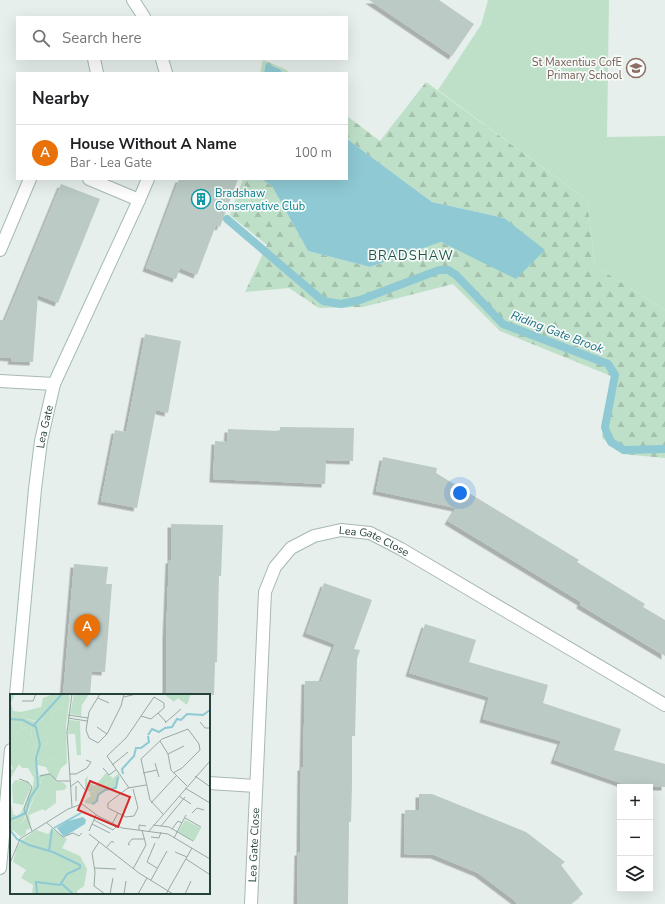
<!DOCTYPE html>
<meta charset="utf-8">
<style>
body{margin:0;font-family:"Nunito Sans",sans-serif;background:#f2f2f2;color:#202124}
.controls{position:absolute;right:12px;bottom:12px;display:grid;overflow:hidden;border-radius:0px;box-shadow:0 4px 16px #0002}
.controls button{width:36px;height:36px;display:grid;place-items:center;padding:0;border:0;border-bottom:1px solid #e0e0e0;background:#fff;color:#202124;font:20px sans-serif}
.you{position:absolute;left:460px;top:493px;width:14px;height:14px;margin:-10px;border:3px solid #fff;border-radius:50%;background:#1a73e8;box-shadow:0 0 0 6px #1a73e833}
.badge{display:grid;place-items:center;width:26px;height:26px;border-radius:50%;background:#7f4e3f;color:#fff;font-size:13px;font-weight:700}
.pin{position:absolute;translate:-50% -33px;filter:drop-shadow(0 1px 2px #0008)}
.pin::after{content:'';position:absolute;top:21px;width:14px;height:12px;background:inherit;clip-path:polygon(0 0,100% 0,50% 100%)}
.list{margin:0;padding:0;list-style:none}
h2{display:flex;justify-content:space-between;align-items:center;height:52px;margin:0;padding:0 16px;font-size:17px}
h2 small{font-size:13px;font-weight:400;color:#757577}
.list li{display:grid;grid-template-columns:26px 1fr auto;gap:12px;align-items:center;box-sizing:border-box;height:56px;padding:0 16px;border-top:1px solid #e0e0e0}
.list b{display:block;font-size:15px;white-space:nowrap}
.list p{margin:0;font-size:13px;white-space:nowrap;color:#757577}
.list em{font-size:13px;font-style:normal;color:#757577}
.icon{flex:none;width:22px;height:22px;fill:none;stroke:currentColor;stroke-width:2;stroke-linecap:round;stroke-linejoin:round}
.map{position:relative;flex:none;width:665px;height:904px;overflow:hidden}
.search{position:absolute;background:#fff;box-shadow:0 4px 16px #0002;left:16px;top:16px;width:332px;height:44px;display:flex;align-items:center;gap:10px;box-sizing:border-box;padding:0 14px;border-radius:0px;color:#757577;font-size:15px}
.panel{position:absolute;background:#fff;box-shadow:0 4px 16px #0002;left:16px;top:72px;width:332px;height:108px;border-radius:0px}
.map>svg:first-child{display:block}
.grass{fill:#bfe0c8}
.forest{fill:url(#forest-firs)}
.water{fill:#8ec9d4}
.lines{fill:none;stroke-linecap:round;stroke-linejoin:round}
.stream{stroke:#8ec9d4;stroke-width:8}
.building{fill:#bbcac4;filter:url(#shadow)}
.lane-casing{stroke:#a8b8b2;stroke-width:14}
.street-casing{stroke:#a8b8b2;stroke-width:14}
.secondary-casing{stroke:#a4bbb3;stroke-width:14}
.lane{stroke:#fff;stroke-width:12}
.street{stroke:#fff;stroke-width:12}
.secondary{stroke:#fff;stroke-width:12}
.labels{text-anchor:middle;stroke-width:3.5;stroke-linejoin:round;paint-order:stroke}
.education-label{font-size:11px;fill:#785e54;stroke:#f7fbf9;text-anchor:end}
.culture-label{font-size:11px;fill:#0d838f;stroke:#f7fbf9;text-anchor:start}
.street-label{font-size:11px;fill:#24423a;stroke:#f7fbf9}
.water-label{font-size:12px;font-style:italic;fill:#1c6f80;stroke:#f7fbf9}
.quarter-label{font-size:13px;letter-spacing:1px;fill:#1f5548;stroke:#f7fbf9}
.inset-river{fill:none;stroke:#8ec9d4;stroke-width:2}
.inset-road{fill:none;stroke:#98aaa4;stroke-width:1}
.view{fill:#d62828;fill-opacity:0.15;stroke:#d62828;stroke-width:2}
.inset-edge{fill:none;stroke:#24423a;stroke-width:2}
</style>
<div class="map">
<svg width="665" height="904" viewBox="0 0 665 904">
<defs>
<pattern id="forest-firs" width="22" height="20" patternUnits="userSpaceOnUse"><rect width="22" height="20" fill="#bfe0c8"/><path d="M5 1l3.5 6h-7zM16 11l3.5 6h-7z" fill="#a4c1ad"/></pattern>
<filter id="shadow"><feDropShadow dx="-3.5" dy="3.5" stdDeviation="0" flood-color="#0004"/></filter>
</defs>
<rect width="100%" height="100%" fill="#e6efeb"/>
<path class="grass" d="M488,0H609L607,137L665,136V310L595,266L587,200L438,90L481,25Z"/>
<path class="forest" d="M263,60L285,69L290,73H282L281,70L266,63L264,73H260Z
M426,82L587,200L595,266L665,310V458L622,454L602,438L611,376L500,331L453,284L363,307L319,308L289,288L245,292L267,245L230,215L243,179H261L272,186L308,251L370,267L441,242L516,278L504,218L432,202L347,139V116L380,141Z"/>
<path class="water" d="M266,63L281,70L282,73H264Z
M347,139L432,202L504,218L545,250L516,279L441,242L370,267L308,251L272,186L261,179H347Z"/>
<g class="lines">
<path class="stream" d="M227,219L323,301L341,304L360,300L439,270H448L456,275L503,324L608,364L615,375L605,427L607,434L611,442L624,450L665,449"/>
</g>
<path class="building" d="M369,0H439L474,24L452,56Z
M179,179H238L220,227L216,225L197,275L180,268L176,279L146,268Z
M61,184L100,199L58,303L38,295L33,362L11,361L12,358L0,357V320H5Z
M145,334L181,341L168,413L156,410L137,508L101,501L115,430L126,432Z
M280,427L354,428L353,461L326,460L325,484L213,479L215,441L227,442L228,429L280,431Z
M383,457L437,468L436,473L579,560L577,562L645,604L643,607L665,620V656L580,605L581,602L448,521L456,508L376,491Z
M171,524L223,525L221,576H219L217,662H215L214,695H166V636L169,560H171Z
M74,564L108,567L106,584H112L105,672L92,671L90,695H63Z
M324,583L372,600L354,649L360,650L357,659L355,736H352V785L351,822H349L348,904H297L298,852H300L301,767H303L305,681H321L335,644L306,633Z
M425,624L476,640L469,662L548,685L543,703L621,729L614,750L665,764V787H632L554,760L561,741L483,719L489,697L409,673Z
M419,794H432L526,832L565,862L561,865L583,894L570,904H517L514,900L478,873L434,855L404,854L405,810H419Z"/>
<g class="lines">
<defs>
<path id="lane" d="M94,59L97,73
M89,179L139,200
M0,250L30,179"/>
<g id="street">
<path d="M0,381L54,384"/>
<path d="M209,783L256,786"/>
<path id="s1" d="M251,904L265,592L275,567L291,548L314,536L341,530L370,533L401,549L665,705"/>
</g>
<g id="secondary">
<path d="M133,0L144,17"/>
<path d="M162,59L166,73"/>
<path id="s2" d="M16,695L35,489L41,441L54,384L139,200L148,179"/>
<path d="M0,868L11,750"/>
</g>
</defs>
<use href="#lane" class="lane-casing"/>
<use href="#street" class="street-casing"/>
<use href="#secondary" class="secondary-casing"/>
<use href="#lane" class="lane"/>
<use href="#street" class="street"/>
<use href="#secondary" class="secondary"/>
</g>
<defs>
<symbol id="school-ring" viewBox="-11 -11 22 22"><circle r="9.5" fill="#f7fbf9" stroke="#8d6e63" stroke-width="1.5"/><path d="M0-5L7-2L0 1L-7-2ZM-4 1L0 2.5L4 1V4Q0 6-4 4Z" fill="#8d6e63"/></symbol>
<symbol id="building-ring" viewBox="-11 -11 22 22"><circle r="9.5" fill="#f7fbf9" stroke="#0f9aa8" stroke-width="1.5"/><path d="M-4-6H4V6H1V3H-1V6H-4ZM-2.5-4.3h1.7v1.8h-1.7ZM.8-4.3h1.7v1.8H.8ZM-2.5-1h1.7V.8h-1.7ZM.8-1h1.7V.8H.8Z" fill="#0f9aa8"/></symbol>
</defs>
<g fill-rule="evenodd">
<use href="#school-ring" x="625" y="57" width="22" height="22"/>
<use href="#building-ring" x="190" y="188" width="22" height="22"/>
</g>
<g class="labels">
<g class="education-label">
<text x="622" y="66">St Maxentius CofE<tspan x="622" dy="13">Primary School</tspan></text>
</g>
<g class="culture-label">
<text x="215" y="197">Bradshaw<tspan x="215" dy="13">Conservative Club</tspan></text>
</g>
<g class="street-label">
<text dy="4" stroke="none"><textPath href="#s2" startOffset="270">Lea Gate</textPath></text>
<text dy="4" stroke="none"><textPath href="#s1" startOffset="453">Lea Gate Close</textPath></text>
<text dy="4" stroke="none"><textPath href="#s1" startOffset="59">Lea Gate Close</textPath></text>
</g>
<g class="water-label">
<text transform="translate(557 332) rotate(21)" y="4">Riding Gate Brook</text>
</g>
<g class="quarter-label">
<text x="411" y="260">BRADSHAW</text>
</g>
</g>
<g transform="translate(10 694)">
<rect width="200" height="200" fill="#e6efeb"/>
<path d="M154,0H181L177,11L168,4L164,8ZM48,13L54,14V44L41,28V22ZM24,17L28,25L26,27L14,24L13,21ZM34,24L50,57L45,64L36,68L27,64L38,51L37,45L27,30ZM5,28L12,30L11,35L17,33L22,35L21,44L27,51L22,53L7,39L3,31ZM23,54L26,55L24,65L25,80L18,74ZM96,79L103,84L90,95L80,98L75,94V85L78,82L77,88L85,92ZM41,81L46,86V109L35,117L33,115L19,121L21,134L16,136V140L11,143L3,136L0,139V127L7,126L11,131L17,121L27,97L22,96L26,82H29L30,91L32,84ZM5,86L18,88L21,93L13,111L3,109L2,91Z" fill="#bfe0c8"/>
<path d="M0,0H5L1,9L3,17L11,18L31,13L33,4L43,0H58L60,3L56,31L57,69L51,74L46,86L42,82L32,84L29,92V81H26V88L23,92L24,84L18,74H12L9,70L0,85V76L3,75L0,68ZM48,13L54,14V43L41,28V22ZM24,18L28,25L26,28L14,24L13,21ZM33,24L50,57L45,64L36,68L27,64L33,60L38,51L37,41L27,30ZM5,28L12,30L11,35L17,33L22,36L21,44L27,51L22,53L7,39L3,31ZM23,54L26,55L23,70L25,80L19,74ZM27,71L36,73L39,79L29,81ZM64,0H79L72,11L71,22L60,20ZM59,26L70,27L71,61H67L65,40H58ZM108,80L110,82L106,94H101L89,101L85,111L75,109V106L81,102L79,99L91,94ZM45,87L54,89L57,93L54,96L45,97ZM21,95L27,97L11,131L7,126L0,127V104L3,120L7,122L11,119Z" fill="#bfe0c8" fill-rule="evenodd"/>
<path d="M175,126L191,134L184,147L168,138ZM42,135L57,145L52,154L70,162L77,175L74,192L67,197V200H22L23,191L11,184L16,176L3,168L7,153L12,146L26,136L38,140Z" fill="#bfe0c8"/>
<path d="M73,123L76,126L75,130L57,141L53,142L47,134L58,127Z" fill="#8ec9d4"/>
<path class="inset-river" d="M0,25L13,26L26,33L30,51L26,64L28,92L20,104L16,119L0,126M23,32L52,0M138,41L142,35L149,38L155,34L162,33L167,25L171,26L177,20L193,21L200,16M113,80L112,75L124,62L126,54H131L139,48L138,42M82,110L87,107L88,101L95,96L106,94L108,83M44,134L71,119M0,136L7,145L19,151L43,158L70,171V174L57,180L50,191L26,188L27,200M39,157L42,135M52,190L63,200"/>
<path class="inset-road" d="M90,0L79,18L76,36L79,44L88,49L97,40L111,12L114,0M114,3L126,0M88,4L99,9M12,7H23L26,0M148,19L156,28M58,21L78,24M58,24L77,27M190,28L195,34H200M155,29L171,15M87,33L97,40M150,47L158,60L161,76L177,92M158,60L174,52M145,69L149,83M102,71L118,58M93,74L99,81L106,76M133,79L147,76M59,80H66L77,74L81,68L76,66M30,82L40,80L47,87H60M185,82L199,92M9,85L18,88L22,93L14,115L22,137M66,92V107M60,93L68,87L75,96M119,94L97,62L116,44L123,34L131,22L144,3L154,9V14L141,25L131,22M175,94L200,109M123,95L128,114L124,122L116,123L98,114V109L118,94L136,91M169,102L181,110M141,109L166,82M62,113L57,38L62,0M182,119L187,114L194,116M153,120L140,106L131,65L152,45L178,35L189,50L190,56L172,74L163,79M175,124L191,133M84,126L103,136L107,132M36,128L53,143L63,139L69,142L72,139M82,130L100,139M102,130L108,119M143,131L159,133L183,147M151,132L175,103M162,135L168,127L172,129M129,136V131L136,132M79,137L86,121M139,137L200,67M79,140L129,179L163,200M141,143L149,144L151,138M164,144L176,121M89,148L82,159L85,178L84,192L95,200M145,149L137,168L147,174M120,151L118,150L122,145H134M96,154L102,147L104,149M165,158L177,163M176,165L199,180M0,169L10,145L58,115L72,110L88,122L112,134L158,140L200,165M85,174L106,175M123,175L136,151L132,136M141,186L157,157M100,200L103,184M114,200L116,187M128,200L137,184M156,200L182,154M175,200L181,187"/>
<path class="view" d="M80,87L120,103L108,133L68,116Z"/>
<rect width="200" height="200" class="inset-edge"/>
</g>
</svg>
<div class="controls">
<button>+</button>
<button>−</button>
<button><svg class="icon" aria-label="layers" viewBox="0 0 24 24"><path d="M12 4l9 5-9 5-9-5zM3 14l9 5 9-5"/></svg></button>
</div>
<div class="you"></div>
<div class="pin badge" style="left:87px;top:647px;background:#e8710a">A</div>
<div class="search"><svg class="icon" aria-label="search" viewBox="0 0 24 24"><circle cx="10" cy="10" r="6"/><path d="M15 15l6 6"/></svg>Search here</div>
<section class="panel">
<h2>Nearby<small></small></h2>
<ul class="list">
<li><span class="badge" style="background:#e8710a">A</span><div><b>House Without A Name</b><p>Bar · Lea Gate</p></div><em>100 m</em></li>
</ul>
</section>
</div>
